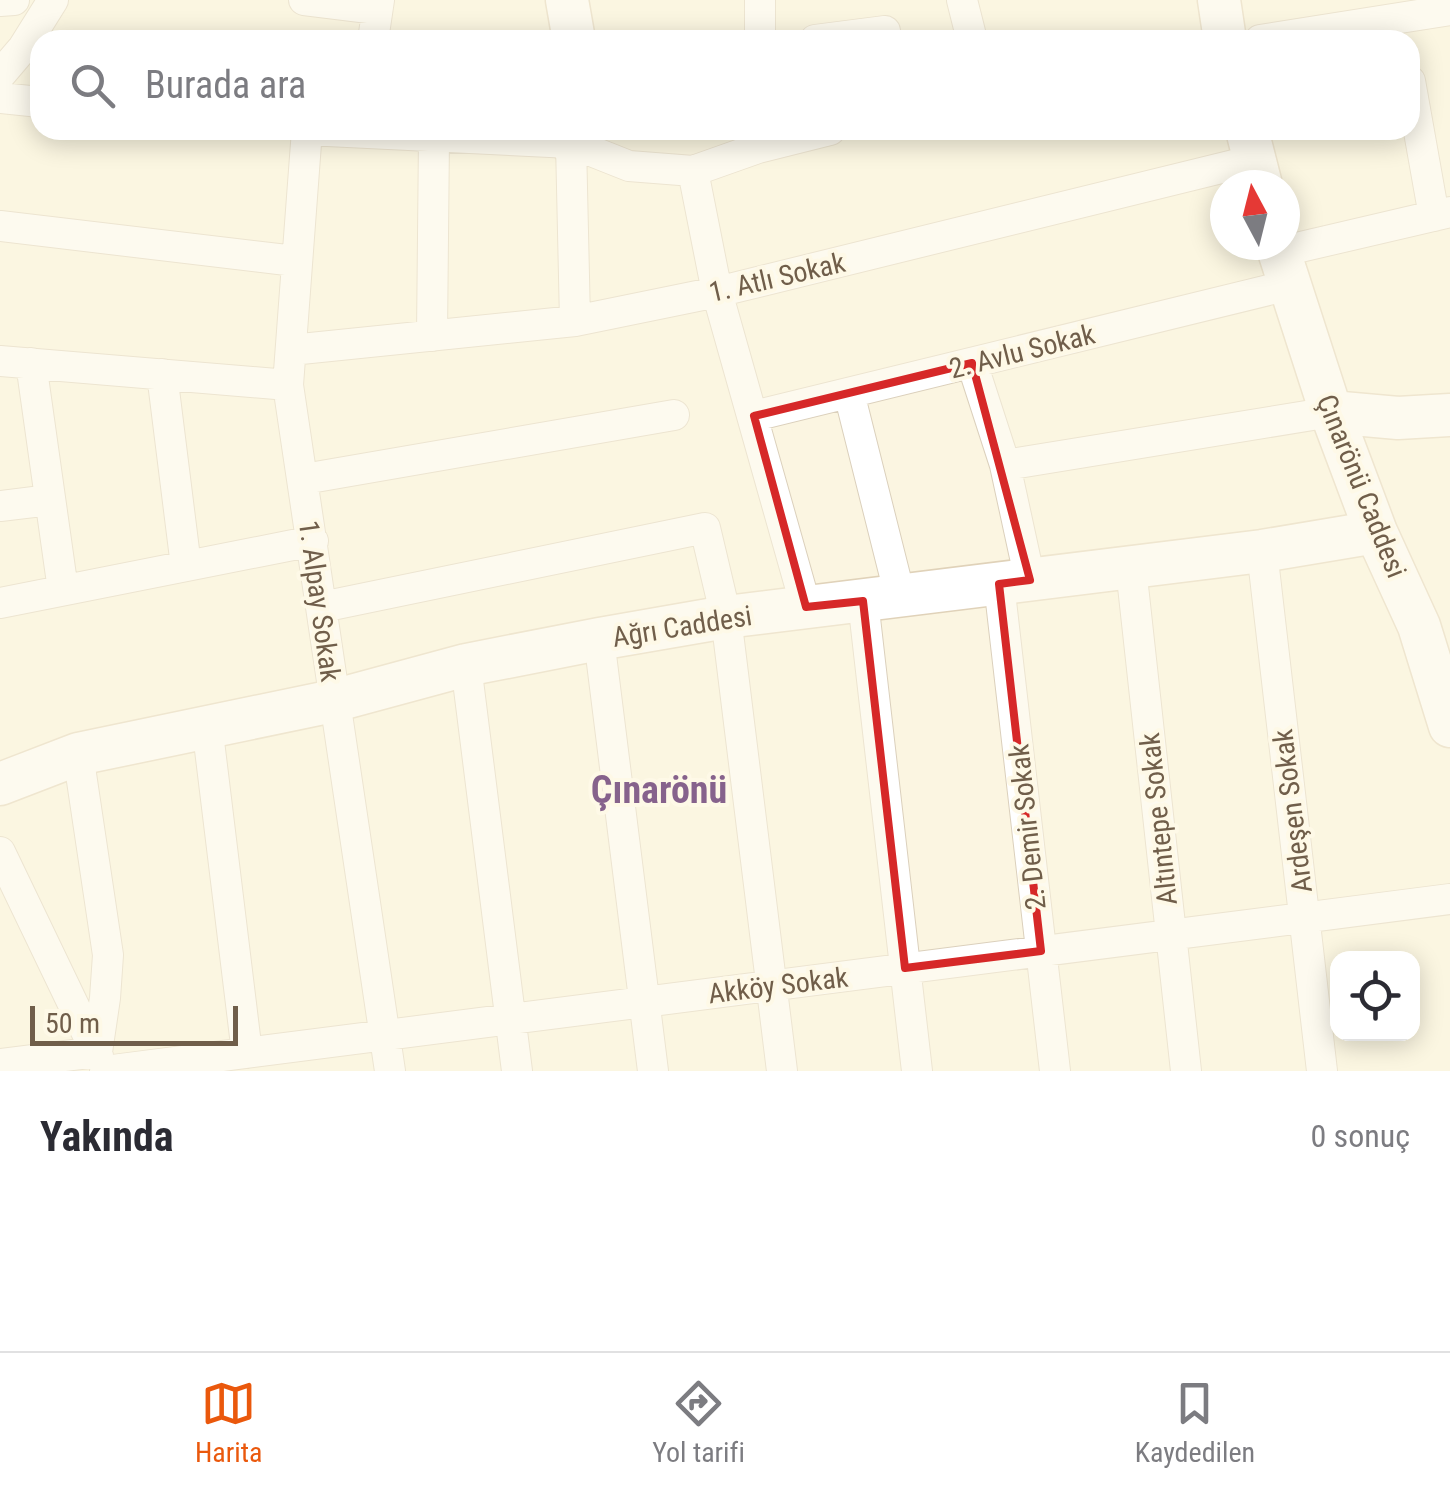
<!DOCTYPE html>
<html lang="tr">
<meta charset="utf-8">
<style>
body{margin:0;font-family:"Roboto Condensed",sans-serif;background:#f2f2f3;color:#2b2b33}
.controls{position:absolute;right:30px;bottom:30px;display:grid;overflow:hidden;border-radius:20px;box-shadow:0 5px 25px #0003}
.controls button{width:90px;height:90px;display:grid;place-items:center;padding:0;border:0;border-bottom:2px solid #e1e1e2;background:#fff;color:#2b2b33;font:50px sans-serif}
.compass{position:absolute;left:1210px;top:170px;width:90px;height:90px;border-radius:50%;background:#fff;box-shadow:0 5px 25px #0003;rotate:353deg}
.scale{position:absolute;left:30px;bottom:25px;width:208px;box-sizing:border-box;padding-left:10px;border:5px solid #705e4a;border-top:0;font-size:28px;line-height:35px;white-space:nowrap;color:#705e4a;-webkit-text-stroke:8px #fef9e7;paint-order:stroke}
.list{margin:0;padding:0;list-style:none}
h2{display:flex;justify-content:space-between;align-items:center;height:130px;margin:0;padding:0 40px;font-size:42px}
h2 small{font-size:32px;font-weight:400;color:#7c7c81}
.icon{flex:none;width:55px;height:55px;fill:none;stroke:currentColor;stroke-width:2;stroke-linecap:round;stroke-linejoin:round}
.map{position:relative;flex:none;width:1450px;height:1071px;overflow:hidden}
.search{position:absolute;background:#fff;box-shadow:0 5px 25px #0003;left:30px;right:30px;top:30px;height:110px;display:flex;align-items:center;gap:25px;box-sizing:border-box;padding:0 35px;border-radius:30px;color:#7c7c81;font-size:38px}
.sheet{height:280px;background:#fff}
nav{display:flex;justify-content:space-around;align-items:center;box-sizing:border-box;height:140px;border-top:2px solid #e1e1e2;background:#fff;font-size:28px;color:#7c7c81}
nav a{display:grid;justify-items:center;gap:5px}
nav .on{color:#ea580c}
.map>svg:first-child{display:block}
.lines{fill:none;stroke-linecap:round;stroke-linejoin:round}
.street-casing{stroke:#dbd0bc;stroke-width:32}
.secondary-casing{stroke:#e0d2b9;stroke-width:45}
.street{stroke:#fff;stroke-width:30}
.secondary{stroke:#fff;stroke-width:42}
.marked{fill:none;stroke:#d62828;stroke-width:8;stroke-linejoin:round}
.labels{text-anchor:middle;stroke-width:8;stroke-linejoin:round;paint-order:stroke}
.street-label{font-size:28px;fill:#705e4a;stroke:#fef9e7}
.district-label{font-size:38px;font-weight:bold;fill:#86628c;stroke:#fef9e7}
</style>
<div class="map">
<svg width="1450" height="1071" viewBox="0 0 1450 1071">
<rect width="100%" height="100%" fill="#fbf5e1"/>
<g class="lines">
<defs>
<path id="street" d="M304,0L377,9
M962,0L972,40
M0,1L14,0
M373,40L379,0
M760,40V0
M815,40L885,31
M1260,40L1450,10
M0,75L23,48L53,0
M1410,81L1434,216
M0,98L40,102
M307,130L288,385L390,1071
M307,130L571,143L629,166L693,171L758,148L830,130
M571,143L575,321
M693,171L717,292L806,607
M0,226L295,261
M1279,252L1450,212
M432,336L434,137
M291,350L575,321L717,292L1254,160
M0,361L288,385
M31,363L63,590
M972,363L1005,465L1030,580
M162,374L186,566
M849,393L900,596
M754,416L1289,285
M1005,465L1331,412
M304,479L674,415
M0,506L50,500
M1262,551L1322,1071
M1131,568L1186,1071
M999,584L1055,1071
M863,601L917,1071
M0,603L313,541
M322,607L705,528L726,617L782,1071
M599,639L653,1071
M466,665L517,1071
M207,725L247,1053
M0,852L98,1056
M0,1064L97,1052L105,998L108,955L78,754
M105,1071L1450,899"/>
<path id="secondary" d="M567,0L574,40
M1219,0L1225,40
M1247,130L1261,185
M571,143L573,130
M1277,245L1331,412L1376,532L1419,626L1450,726
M1331,412L1398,418L1450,415
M0,784L78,754L333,701L466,665L599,639L726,617L1262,551L1376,532"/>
</defs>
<use href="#street" class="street-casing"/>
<use href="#secondary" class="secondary-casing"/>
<use href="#street" class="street"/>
<use href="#secondary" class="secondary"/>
</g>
<path d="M0 0H1450V1071H0ZM972,363L1030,580L999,584L1041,951L905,968L863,601L806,607L754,416Z" fill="#fbf5e1" fill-opacity=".55" fill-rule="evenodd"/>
<path class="marked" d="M972,363L1030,580L999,584L1041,951L905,968L863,601L806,607L754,416Z"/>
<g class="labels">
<g class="street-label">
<text transform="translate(777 277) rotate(-13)" y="10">1. Atlı Sokak</text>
<text transform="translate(1022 351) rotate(-14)" y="10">2. Avlu Sokak</text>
<text transform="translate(1362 486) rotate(68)" y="10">Çınarönü Caddesi</text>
<text transform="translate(320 601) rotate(82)" y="10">1. Alpay Sokak</text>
<text transform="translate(682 626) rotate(-9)" y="10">Ağrı Caddesi</text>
<text transform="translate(1292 811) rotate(-97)" y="10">Ardeşen Sokak</text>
<text transform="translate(1158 819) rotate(-96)" y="10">Altıntepe Sokak</text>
<text transform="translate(1027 827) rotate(-96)" y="10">2. Demir Sokak</text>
<text transform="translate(778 985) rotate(-7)" y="10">Akköy Sokak</text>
</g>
<g class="district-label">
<text x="659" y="803">Çınarönü</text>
</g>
</g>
</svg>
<div class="controls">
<button><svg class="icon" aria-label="locate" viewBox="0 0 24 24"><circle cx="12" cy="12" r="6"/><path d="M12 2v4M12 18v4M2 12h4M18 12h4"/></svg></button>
</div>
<svg class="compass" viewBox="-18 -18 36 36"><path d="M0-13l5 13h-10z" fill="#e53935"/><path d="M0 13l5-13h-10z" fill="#7c7c81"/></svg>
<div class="scale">50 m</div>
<div class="search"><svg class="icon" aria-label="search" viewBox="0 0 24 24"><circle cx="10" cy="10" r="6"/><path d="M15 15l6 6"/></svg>Burada ara</div>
</div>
<section class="sheet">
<h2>Yakında<small>0 sonuç</small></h2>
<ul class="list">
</ul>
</section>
<nav>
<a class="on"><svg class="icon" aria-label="map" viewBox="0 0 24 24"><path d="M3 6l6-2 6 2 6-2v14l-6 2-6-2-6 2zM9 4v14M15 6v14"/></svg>Harita</a>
<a><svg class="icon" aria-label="directions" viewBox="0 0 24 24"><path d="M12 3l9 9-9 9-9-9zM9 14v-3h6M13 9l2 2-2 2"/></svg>Yol tarifi</a>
<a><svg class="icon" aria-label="saved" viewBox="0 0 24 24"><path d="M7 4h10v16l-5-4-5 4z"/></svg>Kaydedilen</a>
</nav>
